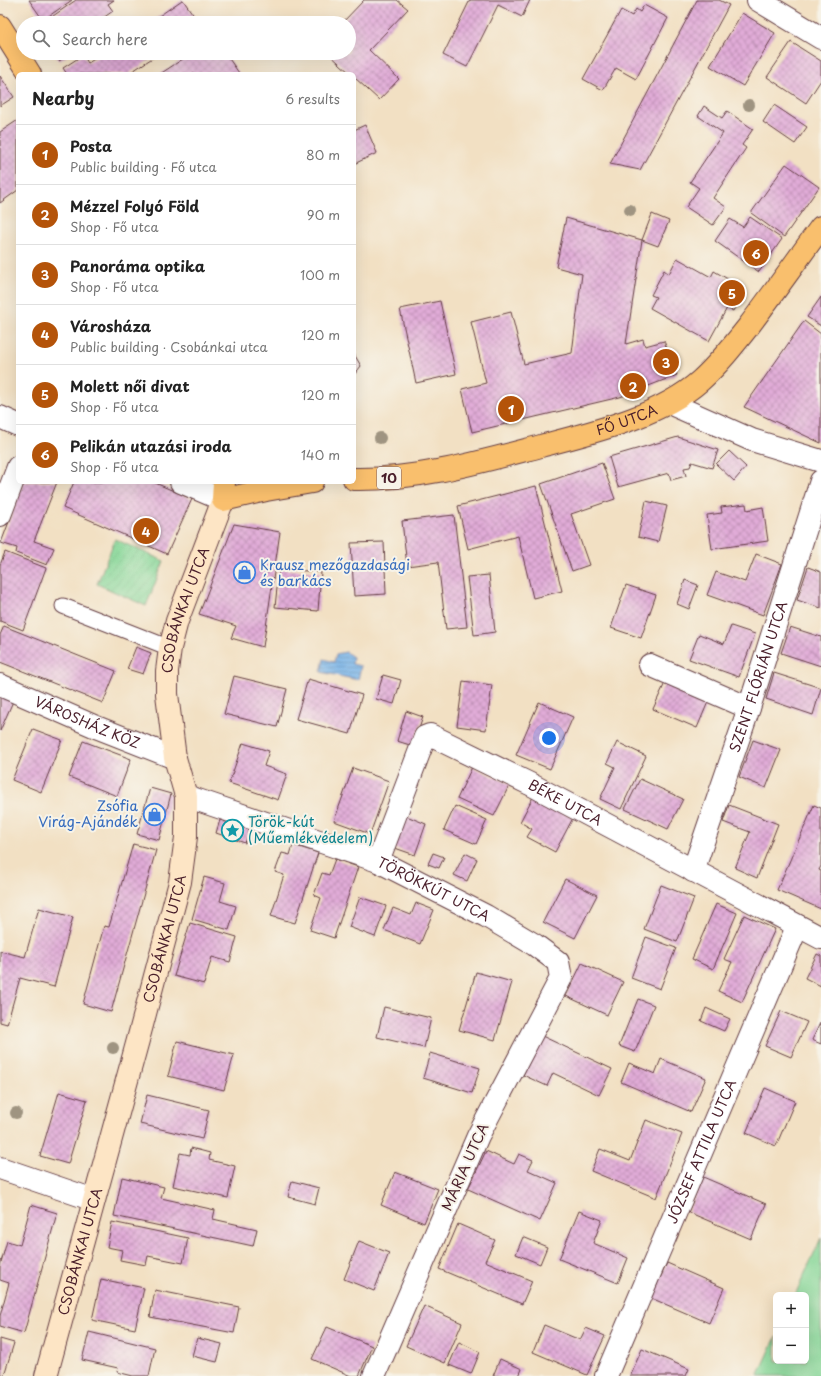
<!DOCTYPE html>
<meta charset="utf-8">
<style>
body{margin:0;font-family:"Playpen Sans",sans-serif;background:#f2f2f2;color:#222}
.controls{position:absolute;right:12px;bottom:12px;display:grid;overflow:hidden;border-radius:6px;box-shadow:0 4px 16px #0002}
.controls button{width:36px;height:36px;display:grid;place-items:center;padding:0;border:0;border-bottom:1px solid #e0e0e0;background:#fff;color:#222;font:20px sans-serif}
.you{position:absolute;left:549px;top:738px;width:14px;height:14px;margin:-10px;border:3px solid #fff;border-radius:50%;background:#1a73e8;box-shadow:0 0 0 6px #1a73e833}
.badge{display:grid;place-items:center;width:26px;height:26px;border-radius:50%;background:#b45309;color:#fff;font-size:13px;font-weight:700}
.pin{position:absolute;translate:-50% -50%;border:2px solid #fff;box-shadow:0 1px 4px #0006}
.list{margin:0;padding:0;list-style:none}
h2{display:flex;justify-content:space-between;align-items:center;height:52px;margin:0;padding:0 16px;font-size:17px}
h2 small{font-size:13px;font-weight:400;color:#767676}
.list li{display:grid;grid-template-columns:26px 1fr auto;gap:12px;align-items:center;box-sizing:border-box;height:60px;padding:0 16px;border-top:1px solid #e0e0e0}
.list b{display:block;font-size:15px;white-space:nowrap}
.list p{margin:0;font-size:13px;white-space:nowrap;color:#767676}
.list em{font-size:13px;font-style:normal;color:#767676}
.icon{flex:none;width:22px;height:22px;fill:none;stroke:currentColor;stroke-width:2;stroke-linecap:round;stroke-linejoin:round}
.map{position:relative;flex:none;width:821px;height:1376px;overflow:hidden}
.search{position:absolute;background:#fff;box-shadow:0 4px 16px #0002;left:16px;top:16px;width:340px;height:44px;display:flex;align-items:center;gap:10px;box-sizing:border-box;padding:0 14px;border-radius:22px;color:#767676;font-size:15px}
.panel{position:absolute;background:#fff;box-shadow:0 4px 16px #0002;left:16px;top:72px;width:340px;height:412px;border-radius:6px}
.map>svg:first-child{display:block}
.grass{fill:#84d696;stroke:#677a60}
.garden{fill:url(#garden-furrows);stroke:#677a60}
.water{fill:url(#water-rules);stroke:#60688a}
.building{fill:url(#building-cross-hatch)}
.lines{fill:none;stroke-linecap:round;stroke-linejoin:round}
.lane-casing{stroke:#633c42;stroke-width:17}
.street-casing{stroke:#633c42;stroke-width:24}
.secondary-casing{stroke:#633c42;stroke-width:24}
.primary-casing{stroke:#633c42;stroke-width:24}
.lane{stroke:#fff;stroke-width:15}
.street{stroke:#fff;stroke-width:22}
.secondary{stroke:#fde5c5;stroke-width:22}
.primary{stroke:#f9bf6d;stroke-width:22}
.tree{fill:#9f9481}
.labels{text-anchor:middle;stroke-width:4;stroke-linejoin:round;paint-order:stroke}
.shield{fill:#f7f3e8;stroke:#7e5f64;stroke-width:1}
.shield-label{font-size:13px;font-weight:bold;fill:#4a1f2b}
.street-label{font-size:14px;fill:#4a1f2b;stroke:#f7f3e8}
.shop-label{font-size:14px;fill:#366cbe;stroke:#f7f3e8;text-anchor:start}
.culture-label{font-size:14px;fill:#0d838f;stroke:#f7f3e8;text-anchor:start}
</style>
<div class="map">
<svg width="821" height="1376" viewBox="0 0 821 1376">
<defs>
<pattern id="garden-furrows" width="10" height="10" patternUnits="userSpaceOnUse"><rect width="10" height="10" fill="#84d696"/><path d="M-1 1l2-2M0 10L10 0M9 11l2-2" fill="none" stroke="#74b781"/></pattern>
<pattern id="water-rules" width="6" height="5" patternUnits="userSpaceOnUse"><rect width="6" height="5" fill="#76b2e8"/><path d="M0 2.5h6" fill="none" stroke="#6390bc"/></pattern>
<pattern id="building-cross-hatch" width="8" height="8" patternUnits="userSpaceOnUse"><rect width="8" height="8" fill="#e1acd8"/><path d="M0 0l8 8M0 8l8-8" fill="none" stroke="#b88baf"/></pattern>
</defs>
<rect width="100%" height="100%" fill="#f7f3e8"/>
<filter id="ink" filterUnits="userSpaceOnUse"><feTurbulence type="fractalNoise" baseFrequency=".025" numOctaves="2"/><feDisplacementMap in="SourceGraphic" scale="8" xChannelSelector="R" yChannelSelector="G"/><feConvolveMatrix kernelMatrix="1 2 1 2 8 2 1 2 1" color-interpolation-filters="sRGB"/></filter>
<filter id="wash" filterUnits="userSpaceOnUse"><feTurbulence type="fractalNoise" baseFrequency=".012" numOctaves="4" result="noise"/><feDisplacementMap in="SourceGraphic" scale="16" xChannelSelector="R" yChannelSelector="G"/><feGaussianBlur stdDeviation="0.9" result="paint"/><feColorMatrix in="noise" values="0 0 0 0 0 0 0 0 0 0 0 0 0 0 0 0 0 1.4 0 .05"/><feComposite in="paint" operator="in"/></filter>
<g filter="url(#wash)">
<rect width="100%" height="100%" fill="#f2e0c3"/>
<path class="grass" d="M821,1238V1376H758L776,1337V1361H806V1295H795Z"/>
<path class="garden" d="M115,539L164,561L146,606L97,584Z"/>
<path class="water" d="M346,652L353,657L352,664L361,666L358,680L321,672L324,659L334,662L336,654Z"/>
<g id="blocks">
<path class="building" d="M29,0H72L43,20Z
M76,0H114L108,4L113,11L96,23H43Z
M183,0L199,23H149L182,0Z
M364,0H397L408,9L369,50L399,79L379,100L354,77V74H351L328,53H349V23H342Z
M470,0H530L522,17L498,5L467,67L443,55Z
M697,0H719L729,5L640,170L610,164Z
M644,5L668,18L636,79L616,68L603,90L583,79L621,10L632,16L636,9L640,12Z
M742,13L775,33L743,86L710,66Z
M791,42L821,61V80L806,103L767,77Z
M54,53H71L59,61Z
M104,53H160L128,74H67L63,68L83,55L88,63Z
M192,53H225L239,73L237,74H160Z
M0,76L14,97L0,106Z
M774,105L807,127L795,144L763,122Z
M704,106L722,118L727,111L753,129L742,145L746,148L713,198L726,207L713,225L686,207L699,188L690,182L723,133L698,116Z
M18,120V190L0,203V132Z
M365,125L377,153L354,164V130Z
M786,164L819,187L784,237L751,213Z
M652,214L669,221L658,246L642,240Z
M750,217L782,239L759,272L715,241L730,219L743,227Z
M566,218L642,240L626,344L643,339L645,346L664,341L677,375L620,397L472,432L462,389L486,383L471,322L511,312L524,364L572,353L582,274L556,267Z
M677,258L711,277L714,271L745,289L733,311L727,308L709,341L650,308L656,297L651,295L664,270L669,274Z
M821,297V326L807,317Z
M440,301L456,374L416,383L400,309Z
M804,321L821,334V443L744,407Z
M354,354L361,366L354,375Z
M678,437L718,450L712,468L692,462L690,467L684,468L686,476L671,480L669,473L618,487L609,457Z
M729,451L746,467L734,481L716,464Z
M602,463L615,499L571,514L589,565L572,571L541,484Z
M24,482H57L34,541L54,548L47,565L16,553L17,548L1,543Z
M74,482H153L192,499L167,554L63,508Z
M536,486L562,591L533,598L518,536L468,549L458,506Z
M646,501L667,506L658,542L638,537Z
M746,504L747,510L763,507L768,541L712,549L707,515L722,513L721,507Z
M454,515L467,627L446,629L438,562L407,566L402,521Z
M234,524L280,532L263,647L231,638L236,626L199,614Z
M384,542L386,594L354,596L351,543Z
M5,552L46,568L23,630L0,621V565Z
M756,554L782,564L763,615L707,595L716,572L745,582Z
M808,567L821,572V608L797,600Z
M279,569L321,572L318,611L275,607Z
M489,575L495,632L474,635L467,577Z
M685,580L698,585L689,609L677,604Z
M626,585L656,595L641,638L611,628Z
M4,626L116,671L103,703L0,662V635Z
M731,626L755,634L739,677L689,659L699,634L724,644Z
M790,627L821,637V666L781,653Z
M136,647L151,653L143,674L127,669Z
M774,673L821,688L813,715L766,699Z
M383,675L401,680L394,704L376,699Z
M234,676L287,689L277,727L224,714Z
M308,679L362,695L350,734L296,719Z
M463,681L492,685L486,730L457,726Z
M665,683L708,702L697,728L653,709Z
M0,693L14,699L0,731Z
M539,702L573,717L550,769L516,755Z
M406,711L423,717L413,746L397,741Z
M33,729L62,740L41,792L12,780Z
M753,740L781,750L766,788L739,777Z
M83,741L131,759L117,796L69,777Z
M617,742L646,756L621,809L600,799L615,767L607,763Z
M243,743L269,751L264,766L287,774L278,800L229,783Z
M472,767L510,784L494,816L457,799Z
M353,768L389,781L370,834L334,821Z
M640,779L683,799L668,829L625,809Z
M150,788L171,794L159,840L137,834Z
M533,797L573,818L555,852L527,837L532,829L520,822Z
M729,805L778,824L757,878L735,868L750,832L723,822Z
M814,805L821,808V866L819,870L821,871V909L777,890Z
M455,806L487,820L476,844L444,830Z
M404,815L426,824L415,855L392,847Z
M220,820L250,830L245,843L216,833Z
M133,844L156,850L111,1012L83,1004L104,926L109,927Z
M293,845L318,853L295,923L271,916L284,875L275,872L282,853L290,855Z
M433,853L444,857L439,868L428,864Z
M465,853L477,859L467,881L454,875Z
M335,859L358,867L334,938L310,930L321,898L314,895L322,873L329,875Z
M204,877L225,883L220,901L236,906L229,930L192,919Z
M565,879L597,895L575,938L543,922Z
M661,885L694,898L677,942L644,929Z
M360,897L386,906L375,937L349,927Z
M416,903L434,910L420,944L384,930L393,908L411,915Z
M716,904L737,913L713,969L692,959Z
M39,908L73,917L54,987L20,978L7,1024L0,1022V951L25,957Z
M744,915L775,929L742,1002L718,991L732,962L724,959Z
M190,923L237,937L230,962L212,957L204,984L174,976Z
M646,937L676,948L660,989L631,978Z
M817,954L821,956V986L805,978Z
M582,963L623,982L607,1015L566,996Z
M476,972L512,982L495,1040L459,1030Z
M638,999L654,1005L635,1052L619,1046Z
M384,1007L431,1018L424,1048L377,1037Z
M706,1008L730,1019L724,1031L701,1021Z
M781,1011L807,1022L791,1057L765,1046Z
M820,1023L821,1024V1044L812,1040Z
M542,1036L612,1069L599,1095L553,1073L547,1086L523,1075Z
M177,1041L234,1055L224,1090L168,1076Z
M430,1053L480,1068L472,1093L423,1078Z
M661,1059L706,1078L691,1112L621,1082L629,1063L655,1074Z
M765,1088L795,1101L776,1146L746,1133Z
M59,1092L87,1100L68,1164L40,1156Z
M147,1095L209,1110L202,1139L140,1124Z
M646,1120L682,1134L656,1198L591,1171L600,1149L630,1161Z
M191,1148L210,1153L209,1160L235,1166L228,1198L173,1186L180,1153L190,1155Z
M486,1151L514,1164L519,1154L533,1160L528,1170L557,1183L540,1221L468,1189Z
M395,1172L438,1189L424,1223L381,1205Z
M122,1177L164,1187L161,1198L215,1210L213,1219L257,1229L253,1246L114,1216Z
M703,1177L766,1204L751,1239L688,1212Z
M292,1181L319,1188L315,1204L288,1197Z
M31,1205L57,1213L24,1333L0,1326V1316L9,1283L0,1280V1266L7,1241L20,1245Z
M579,1211L602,1220L593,1243L628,1258L618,1283L559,1259Z
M112,1222L188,1238L183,1263L148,1256L146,1265L120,1260L122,1250L107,1247Z
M458,1224L495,1240L485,1261L532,1281L522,1304L439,1269Z
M523,1237L547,1247L540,1264L516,1254Z
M359,1241L389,1253L374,1291L344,1279Z
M667,1263L724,1288L709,1323L651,1298Z
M101,1279L144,1288L135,1329L92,1320Z
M155,1290L239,1307L234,1333L150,1317Z
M424,1306L462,1323L445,1363L406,1346Z
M544,1325L580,1340L586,1328L605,1336L587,1375L533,1352Z
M327,1327L372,1346L359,1376H351L312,1359Z
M89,1332L155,1348L149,1376H133L117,1372L118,1368L82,1360Z
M197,1338L222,1344L217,1362L192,1356Z
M0,1339L14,1343L4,1375L0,1374Z
M459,1342L480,1352L471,1374L449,1365Z
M642,1349L689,1369L686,1376H630Z
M500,1359L522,1369L519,1376H493Z"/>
</g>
</g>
<g filter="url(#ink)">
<use href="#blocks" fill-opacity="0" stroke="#633c42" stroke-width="1"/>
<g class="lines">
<defs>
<path id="lane" d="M63,606L170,648"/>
<g id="street">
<path d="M758,0L821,38"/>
<path d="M669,403L752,440L821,461"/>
<path d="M0,417L18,425"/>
<path d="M181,482L223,500"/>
<path d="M0,515L18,467"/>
<path d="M650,665L749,708"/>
<path id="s1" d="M0,685L96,727L175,758"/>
<path id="s2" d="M186,796L378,861L486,916L535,945L558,962L561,978L478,1136L374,1376"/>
<path id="s3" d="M378,861L425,737L430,735L530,784L821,938"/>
<path id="s4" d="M693,871L749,708L821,481"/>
<path d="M0,1168L94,1200"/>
<path id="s5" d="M606,1376L797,927"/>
</g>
<g id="secondary">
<path id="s6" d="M46,1376L138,1040L180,882L186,837V796L175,758L167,694V671L170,648L177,621L223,500"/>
</g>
<g id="primary">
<path d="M0,26L30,74"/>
<path id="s7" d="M354,479C418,480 480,462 541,446C593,432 659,417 700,381C718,365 733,346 748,327C773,294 797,260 821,227"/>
<path d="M224,482L223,500L266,490L312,482"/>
</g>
</defs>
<use href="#lane" class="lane-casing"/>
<use href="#street" class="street-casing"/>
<use href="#secondary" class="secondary-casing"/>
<use href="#primary" class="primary-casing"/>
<use href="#lane" class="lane"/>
<use href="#street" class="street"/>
<use href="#secondary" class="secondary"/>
<use href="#primary" class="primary"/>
</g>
<g class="tree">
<circle cx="749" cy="105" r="6"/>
<circle cx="630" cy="210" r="6"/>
<circle cx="380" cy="438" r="6"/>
<circle cx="113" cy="1048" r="6"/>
<circle cx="16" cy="1113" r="6"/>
</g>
</g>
<defs>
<symbol id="shop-ring" viewBox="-11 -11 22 22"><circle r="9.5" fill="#f7f3e8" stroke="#3f7fe0" stroke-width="1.5"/><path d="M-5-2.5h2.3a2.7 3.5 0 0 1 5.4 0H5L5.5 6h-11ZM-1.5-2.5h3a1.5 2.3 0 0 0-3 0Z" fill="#3f7fe0"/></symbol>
<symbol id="sight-ring" viewBox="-11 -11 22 22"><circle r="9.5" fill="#f7f3e8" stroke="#0f9aa8" stroke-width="1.5"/><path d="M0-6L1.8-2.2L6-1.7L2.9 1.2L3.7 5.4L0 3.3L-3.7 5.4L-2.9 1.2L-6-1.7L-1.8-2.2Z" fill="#0f9aa8"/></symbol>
</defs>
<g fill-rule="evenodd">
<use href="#shop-ring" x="232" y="560" width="25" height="25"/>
<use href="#shop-ring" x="142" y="802" width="25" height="25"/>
<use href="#sight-ring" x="220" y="818" width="25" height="25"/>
</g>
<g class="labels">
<rect class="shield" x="377" y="467" width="24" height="22" rx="3"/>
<g class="shield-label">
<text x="389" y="483">10</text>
</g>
<g class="street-label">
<text dy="5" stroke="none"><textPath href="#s7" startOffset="280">FŐ UTCA</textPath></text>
<text dy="5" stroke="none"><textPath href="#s6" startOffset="789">CSOBÁNKAI UTCA</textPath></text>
<text dy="5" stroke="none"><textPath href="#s4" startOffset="205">SZENT FLÓRIÁN UTCA</textPath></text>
<text dy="5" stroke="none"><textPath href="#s1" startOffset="95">VÁROSHÁZ KÖZ</textPath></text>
<text dy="5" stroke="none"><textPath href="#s3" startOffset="289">BÉKE UTCA</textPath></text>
<text dy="5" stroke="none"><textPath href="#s2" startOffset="265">TÖRÖKKÚT UTCA</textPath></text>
<text dy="5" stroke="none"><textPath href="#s6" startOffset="453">CSOBÁNKAI UTCA</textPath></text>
<text dy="5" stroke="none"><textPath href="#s5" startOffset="244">JÓZSEF ATTILA UTCA</textPath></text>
<text transform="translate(465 1167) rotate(-66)" y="5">MÁRIA UTCA</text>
<text dy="5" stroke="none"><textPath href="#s6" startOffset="129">CSOBÁNKAI UTCA</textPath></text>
</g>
<g class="shop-label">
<text x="260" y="570">Krausz mezőgazdasági<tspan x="260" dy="16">és barkács</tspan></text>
<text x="138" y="811" text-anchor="end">Zsófia<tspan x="138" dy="16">Virág-Ajándék</tspan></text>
</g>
<g class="culture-label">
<text x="248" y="827">Török-kút<tspan x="248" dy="16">(Műemlékvédelem)</tspan></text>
</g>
</g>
</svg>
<div class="controls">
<button>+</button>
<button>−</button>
</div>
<div class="you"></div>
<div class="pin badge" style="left:511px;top:409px">1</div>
<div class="pin badge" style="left:633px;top:386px">2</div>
<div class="pin badge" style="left:666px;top:362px">3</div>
<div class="pin badge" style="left:146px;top:531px">4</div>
<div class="pin badge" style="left:732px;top:293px">5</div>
<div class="pin badge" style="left:756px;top:253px">6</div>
<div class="search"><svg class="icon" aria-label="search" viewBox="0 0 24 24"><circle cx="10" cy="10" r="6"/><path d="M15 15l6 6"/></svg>Search here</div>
<section class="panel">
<h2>Nearby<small>6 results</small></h2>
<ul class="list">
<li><span class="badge">1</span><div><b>Posta</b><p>Public building · Fő utca</p></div><em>80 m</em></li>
<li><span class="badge">2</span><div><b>Mézzel Folyó Föld</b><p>Shop · Fő utca</p></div><em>90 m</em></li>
<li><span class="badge">3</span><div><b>Panoráma optika</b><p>Shop · Fő utca</p></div><em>100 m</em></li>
<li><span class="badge">4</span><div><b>Városháza</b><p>Public building · Csobánkai utca</p></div><em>120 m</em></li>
<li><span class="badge">5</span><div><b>Molett női divat</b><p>Shop · Fő utca</p></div><em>120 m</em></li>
<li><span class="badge">6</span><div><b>Pelikán utazási iroda</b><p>Shop · Fő utca</p></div><em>140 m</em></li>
</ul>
</section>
</div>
